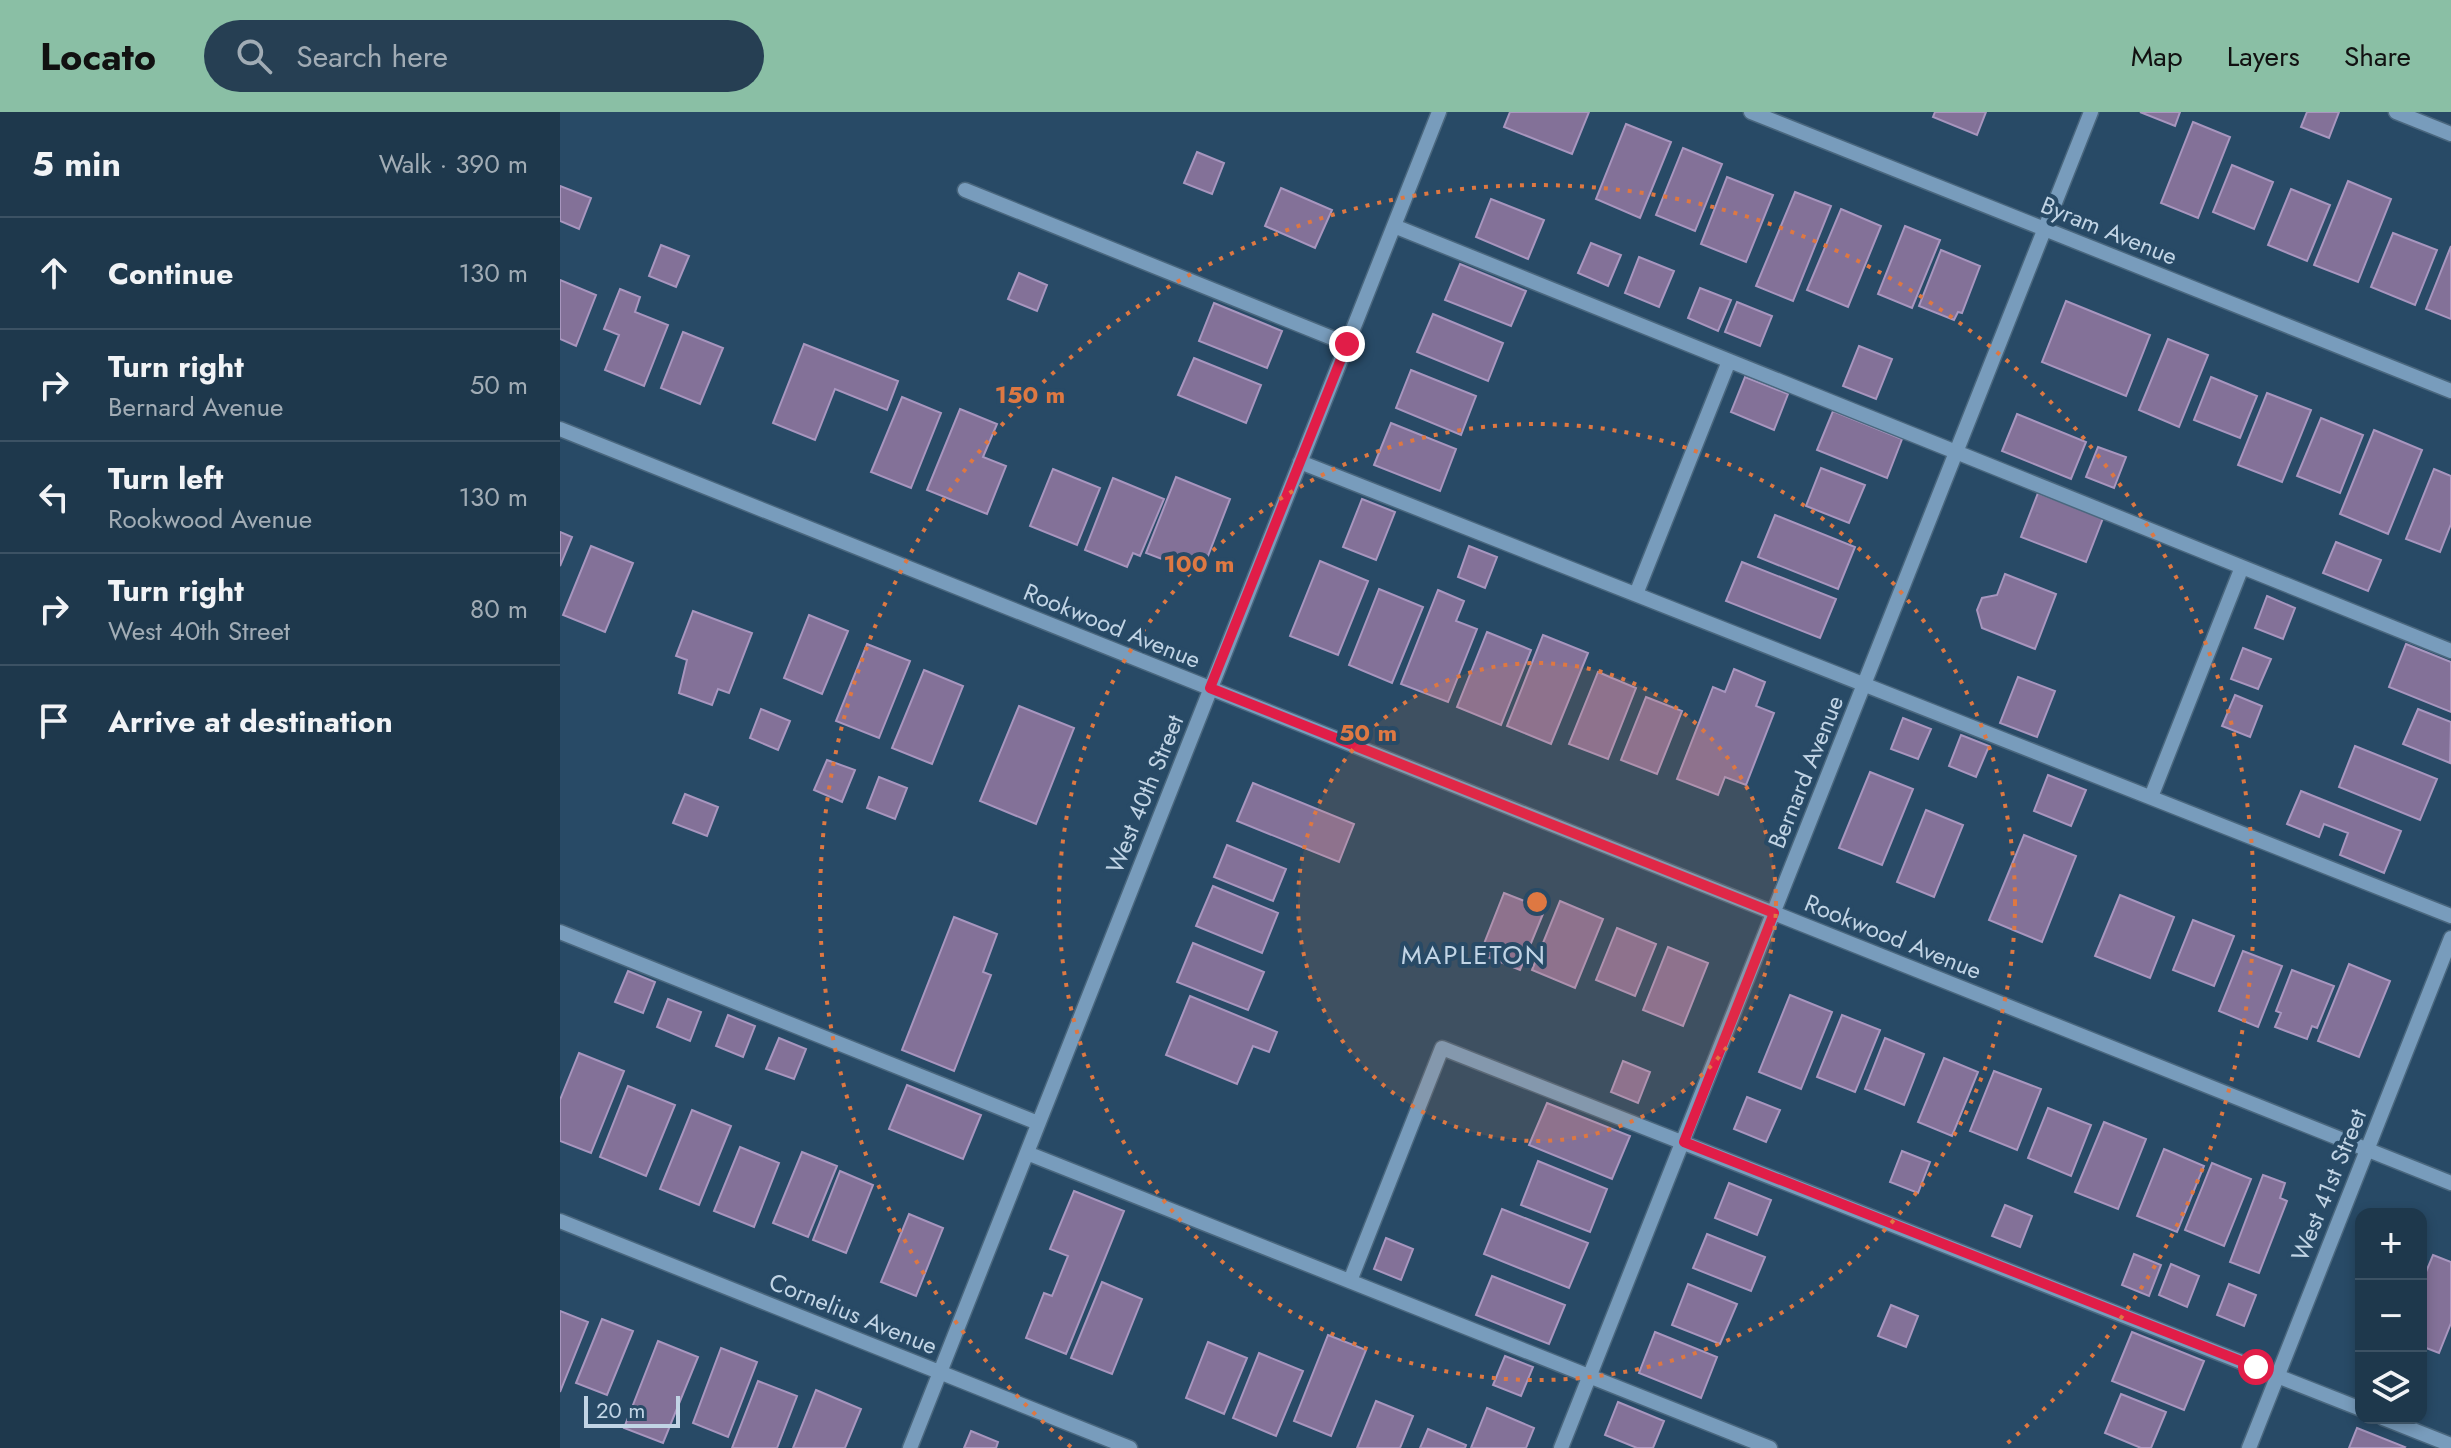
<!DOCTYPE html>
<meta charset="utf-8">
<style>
body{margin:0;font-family:Jost,sans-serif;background:#263f53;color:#f1f3f6}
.controls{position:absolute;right:24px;bottom:24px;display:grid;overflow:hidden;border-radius:16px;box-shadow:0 4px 12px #0003}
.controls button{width:72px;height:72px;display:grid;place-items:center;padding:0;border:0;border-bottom:2px solid #3c5264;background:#1e384c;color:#f1f3f6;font:40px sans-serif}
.scale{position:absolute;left:24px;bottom:20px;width:96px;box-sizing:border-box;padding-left:8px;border:4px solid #c1d4e5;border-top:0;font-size:22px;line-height:28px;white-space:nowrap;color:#c1d4e5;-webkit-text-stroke:6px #284a66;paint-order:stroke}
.stop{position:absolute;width:24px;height:24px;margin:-18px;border:6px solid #e11d48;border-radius:50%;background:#fff}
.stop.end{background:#e11d48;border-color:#fff;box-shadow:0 2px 8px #0008}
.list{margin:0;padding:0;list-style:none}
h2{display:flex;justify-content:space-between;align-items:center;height:104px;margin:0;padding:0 32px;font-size:34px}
h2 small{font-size:26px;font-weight:400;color:#a1acb5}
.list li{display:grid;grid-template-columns:52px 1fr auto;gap:24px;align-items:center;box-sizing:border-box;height:112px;padding:0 32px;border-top:2px solid #3c5264}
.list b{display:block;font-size:30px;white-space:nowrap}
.list p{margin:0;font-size:26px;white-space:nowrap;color:#a1acb5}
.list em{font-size:26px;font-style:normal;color:#a1acb5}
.icon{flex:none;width:44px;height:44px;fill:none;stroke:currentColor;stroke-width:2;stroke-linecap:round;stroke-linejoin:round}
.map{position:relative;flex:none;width:1891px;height:1336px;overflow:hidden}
header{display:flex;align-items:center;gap:48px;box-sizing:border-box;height:112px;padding:0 40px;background:#8abfa5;color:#111}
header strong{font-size:38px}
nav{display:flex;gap:44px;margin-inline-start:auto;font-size:28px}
.search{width:560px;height:72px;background:#263f53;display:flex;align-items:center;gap:20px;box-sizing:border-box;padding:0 28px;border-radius:44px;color:#a1acb5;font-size:30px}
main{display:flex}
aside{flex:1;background:#1e384c}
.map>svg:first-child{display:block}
.building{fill:#837198;stroke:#a896bf;stroke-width:2}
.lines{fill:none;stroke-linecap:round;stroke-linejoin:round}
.minor-casing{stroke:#4a677e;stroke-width:17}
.minor{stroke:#789cbc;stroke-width:14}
.route{stroke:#e11d48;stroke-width:10}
.ring{fill:none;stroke:#de7842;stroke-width:4;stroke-dasharray:4 8}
.labels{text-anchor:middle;stroke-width:8;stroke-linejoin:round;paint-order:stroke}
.street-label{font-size:24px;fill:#c1d4e5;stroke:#284a66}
.neighbourhood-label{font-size:26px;letter-spacing:2px;fill:#c1d4e5;stroke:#284a66}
.centre{fill:#de7842;stroke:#284a66;stroke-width:4}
.ring-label{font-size:24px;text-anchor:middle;font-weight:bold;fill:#de7842;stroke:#284a66;stroke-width:8;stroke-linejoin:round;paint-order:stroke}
</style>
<header>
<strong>Locato</strong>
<div class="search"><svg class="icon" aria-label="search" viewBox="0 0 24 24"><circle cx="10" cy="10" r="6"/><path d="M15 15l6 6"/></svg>Search here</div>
<nav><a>Map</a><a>Layers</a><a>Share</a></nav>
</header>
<main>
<aside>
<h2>5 min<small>Walk · 390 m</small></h2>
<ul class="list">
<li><svg class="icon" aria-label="ahead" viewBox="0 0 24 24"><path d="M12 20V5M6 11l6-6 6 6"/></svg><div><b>Continue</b></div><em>130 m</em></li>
<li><svg class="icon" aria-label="right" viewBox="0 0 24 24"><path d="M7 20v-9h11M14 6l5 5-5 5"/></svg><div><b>Turn right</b><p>Bernard Avenue</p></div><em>50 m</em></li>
<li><svg class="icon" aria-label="left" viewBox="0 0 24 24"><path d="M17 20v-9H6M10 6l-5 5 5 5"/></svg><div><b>Turn left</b><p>Rookwood Avenue</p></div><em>130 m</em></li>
<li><svg class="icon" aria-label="right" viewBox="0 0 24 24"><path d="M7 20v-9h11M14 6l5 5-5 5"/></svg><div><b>Turn right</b><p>West 40th Street</p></div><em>80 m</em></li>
<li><svg class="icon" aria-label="arrive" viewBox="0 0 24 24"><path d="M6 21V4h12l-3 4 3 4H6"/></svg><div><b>Arrive at destination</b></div></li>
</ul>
</aside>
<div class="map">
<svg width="1891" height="1336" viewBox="0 0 1891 1336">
<rect width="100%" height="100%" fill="#284a66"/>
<path class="building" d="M950,0H1029L1012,42L944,15Z
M1375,0H1426L1417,23L1373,5Z
M1580,0H1620L1615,14Z
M1747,0H1779L1769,26L1741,15Z
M1633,10L1670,25L1638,106L1601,91Z
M1066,12L1111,30L1080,106L1036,87Z
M1123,36L1162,52L1135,119L1096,103Z
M637,40L664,51L652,82L624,71Z
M1672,53L1713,70L1694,117L1653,100Z
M1167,65L1213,83L1186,150L1141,132Z
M1788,69L1831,87L1798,170L1754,153Z
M0,74L31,86L19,117L0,109Z
M721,76L772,98L755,136L705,114Z
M1731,77L1770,93L1747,149L1708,133Z
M1235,80L1271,94L1233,189L1196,174Z
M931,87L984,108L968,147L916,125Z
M1281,97L1321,114L1288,195L1247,178Z
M1345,114L1380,128L1352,196L1318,182Z
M1833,121L1877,138L1855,193L1811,175Z
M1031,131L1061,143L1048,174L1018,161Z
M101,133L129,144L116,175L89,164Z
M1891,134V207L1866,197Z
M1381,138L1420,154L1402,201L1398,200L1394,208L1359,194Z
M1079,145L1114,159L1099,195L1065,181Z
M900,152L966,179L951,214L885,188Z
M459,161L487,173L477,199L448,187Z
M0,168L36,183L16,234L0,227Z
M1140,176L1171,188L1158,219L1128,206Z
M60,177L80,185L75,200L108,213L84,274L45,258L59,223L44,217Z
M1506,189L1590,223L1566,284L1482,250Z
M1177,190L1212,204L1200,234L1165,220Z
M654,191L722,219L707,256L639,229Z
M873,202L943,231L928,269L857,240Z
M123,220L163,236L140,292L101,276Z
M1608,227L1648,243L1619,315L1579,298Z
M244,232L338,269L327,298L275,277L255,328L213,311Z
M1299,234L1332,247L1316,287L1283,274Z
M634,246L701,273L686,311L618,283Z
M851,258L916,284L901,323L836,296Z
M1185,265L1228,282L1214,318L1171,300Z
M1651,265L1697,284L1680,326L1634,308Z
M1707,281L1751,298L1722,370L1678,353Z
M342,285L381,301L351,376L311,360Z
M400,297L437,312L423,345L446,354L427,402L367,378Z
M1273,299L1342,327L1327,366L1257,338Z
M1457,302L1526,330L1511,367L1442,339Z
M1761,306L1803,323L1780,381L1737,364Z
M831,311L896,337L880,379L814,353Z
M1814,318L1862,338L1828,422L1780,402Z
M1538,335L1566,345L1554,376L1526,365Z
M1261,356L1305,373L1289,411L1246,394Z
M493,357L540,376L517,433L470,414Z
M1874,357L1891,364V412L1880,440L1846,427Z
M616,365L670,387L641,462L586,441Z
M553,366L604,387L580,444L573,441L567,455L525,438Z
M1478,381L1543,406L1526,450L1461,425Z
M802,387L835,400L816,448L783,435Z
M1215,403L1295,435L1278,477L1198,445Z
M0,420L12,425L0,454Z
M1776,430L1821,448L1808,479L1763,461Z
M31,434L73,451L45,520L3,503Z
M909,434L937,445L925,476L898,465Z
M760,449L808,469L778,543L730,524Z
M1182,450L1276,487L1260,526L1166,489Z
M1445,462L1496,482L1475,537L1422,516L1417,498L1422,486L1437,483Z
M819,477L863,495L832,571L789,553Z
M878,478L904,489L896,509L917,517L888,590L841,572Z
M1707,484L1735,496L1723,527L1695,516Z
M133,499L192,521L169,581L158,577L152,593L119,581L127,548L116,544Z
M249,503L288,519L262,582L224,566Z
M927,520L971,538L941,613L897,595Z
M983,523L1028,541L991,632L947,614Z
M307,532L350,549L319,626L276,609Z
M1846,532L1891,550V600L1829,575Z
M1683,536L1711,547L1698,577L1671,567Z
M1174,557L1205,570L1196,594L1214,601L1186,673L1165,665L1158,683L1117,667L1153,575L1165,580Z
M364,558L403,574L372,652L332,636Z
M1038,560L1076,576L1048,647L1009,632Z
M1458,565L1495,579L1477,625L1440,611Z
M1675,583L1702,594L1690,625L1662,614Z
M1086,585L1122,599L1097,662L1061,648Z
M459,594L514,616L476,712L420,689Z
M201,597L230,609L218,638L190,626Z
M1858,597L1891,610L1890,651L1843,632Z
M1343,606L1371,617L1358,647L1331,637Z
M1401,623L1429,634L1416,665L1389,654Z
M1795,634L1877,667L1860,708L1779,675Z
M267,648L295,658L282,690L254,678Z
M1310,660L1353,677L1322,753L1279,736Z
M1488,663L1526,678L1511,714L1474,699Z
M319,665L347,676L335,707L307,696Z
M693,671L794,712L779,750L677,709Z
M1741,679L1841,719L1824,761L1780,743L1788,721L1764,712L1759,725L1727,712Z
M125,682L158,695L147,724L113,711Z
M1366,698L1403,713L1374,785L1337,770Z
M1464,723L1516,744L1482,830L1429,808Z
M667,733L726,757L713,789L654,765Z
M653,774L718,801L702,841L636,814Z
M944,781L985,797L960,858L920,842Z
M1560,783L1614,805L1590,866L1535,844Z
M1000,789L1043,807L1015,876L972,858Z
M394,805L437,822L423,860L431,863L394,959L342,938Z
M1633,808L1674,824L1654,874L1613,858Z
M1057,816L1096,832L1075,884L1036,868Z
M633,831L704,860L688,898L617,870Z
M1108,835L1148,851L1123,914L1083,898Z
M1683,839L1722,854L1698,915L1659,899Z
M1789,852L1830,869L1799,945L1758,929Z
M1732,858L1774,874L1757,916L1752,914L1747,927L1715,915L1721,901L1716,899Z
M68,859L95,870L83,901L55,890Z
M1230,883L1272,900L1241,977L1199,960Z
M630,884L717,920L709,940L693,934L677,972L606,943Z
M108,887L141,900L130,929L97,915Z
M168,903L195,914L183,945L156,934Z
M1282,903L1320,918L1295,980L1257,965Z
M219,926L246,937L234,967L206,957Z
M1325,926L1364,942L1344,993L1305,977Z
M19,941L64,959L31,1041L0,1029V988Z
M1384,946L1418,960L1392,1024L1358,1010Z
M1063,949L1090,960L1078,991L1051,980Z
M1434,959L1481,977L1457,1038L1410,1019Z
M347,973L421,1003L403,1047L329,1017Z
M68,974L115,993L86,1064L40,1045Z
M1187,985L1220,998L1206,1030L1174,1017Z
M987,991L1070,1024L1052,1067L969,1033Z
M1488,996L1531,1013L1511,1064L1468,1046Z
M132,998L171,1014L139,1093L100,1077Z
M1544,1010L1586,1027L1558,1097L1515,1080Z
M180,1035L219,1051L194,1115L154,1099Z
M1604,1037L1644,1054L1617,1120L1577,1104Z
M1342,1039L1370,1050L1358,1081L1330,1070Z
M242,1040L277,1054L248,1125L213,1111Z
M978,1049L1047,1077L1030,1120L961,1093Z
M1652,1051L1691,1067L1664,1134L1625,1118Z
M280,1059L313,1073L286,1141L253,1128Z
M1703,1063L1725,1071L1720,1086L1727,1089L1699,1161L1670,1150Z
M1169,1071L1211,1088L1197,1123L1155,1106Z
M514,1079L564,1099L506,1242L466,1226L484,1181L492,1184L508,1144L490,1137Z
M1445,1093L1472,1104L1460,1135L1432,1124Z
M942,1097L1028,1131L1009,1176L924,1142Z
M349,1102L383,1116L356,1184L321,1170Z
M1147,1122L1205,1145L1191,1179L1133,1156Z
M826,1126L853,1137L841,1168L814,1157Z
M1574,1142L1601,1153L1589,1184L1562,1173Z
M1873,1143L1891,1150V1211L1879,1241L1861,1234V1172Z
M1611,1152L1639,1164L1627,1195L1599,1183Z
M932,1164L1005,1193L989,1232L916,1203Z
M542,1170L582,1187L552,1262L511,1246Z
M1128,1172L1177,1192L1160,1232L1112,1213Z
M1669,1172L1696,1183L1684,1214L1657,1203Z
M1331,1193L1358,1204L1346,1235L1318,1224Z
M0,1199L28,1210L0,1280Z
M42,1207L73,1219L47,1283L16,1271Z
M1095,1220L1157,1245L1141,1286L1079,1261Z
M1572,1220L1644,1249L1624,1298L1552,1269Z
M768,1223L806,1238L771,1324L734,1309Z
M98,1229L138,1245L103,1331L64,1316Z
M648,1230L687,1246L664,1302L626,1286Z
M161,1236L197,1250L168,1325L133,1311Z
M699,1241L743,1259L716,1324L673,1306Z
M945,1244L973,1255L961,1284L933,1273Z
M198,1269L237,1284L217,1336H172Z
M256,1278L301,1297L285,1336H233Z
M1561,1282L1606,1300L1591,1336H1581L1545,1321Z
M816,1289L853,1304L840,1336H797Z
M1058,1290L1104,1309L1093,1336H1077L1045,1323Z
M927,1296L974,1316L966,1336H911Z
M1797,1316L1845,1335L1844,1336H1789Z
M868,1317L906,1333L905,1336H860Z
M411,1319L438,1330L436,1336H404Z"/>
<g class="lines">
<defs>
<path id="minor" d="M1191,0L1891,279
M1836,0L1891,22
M405,78L787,232
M834,114L1891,539
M0,317L1891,1071
M740,350L1891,804
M1076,482L1169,249
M1591,685L1682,455
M0,820L478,1011
M467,1041L1210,1336
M0,1109L570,1336
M790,1169L882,936L1801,1297
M1823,1306L1891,1333
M350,1336L879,0
M1001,1336L1531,0
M1689,1336L1891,826"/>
</defs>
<use href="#minor" class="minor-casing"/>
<use href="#minor" class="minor"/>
</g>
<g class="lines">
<path class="route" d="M787,232L650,576L1214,801L1124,1030L1696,1255"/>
</g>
<circle cx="977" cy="790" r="239" fill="#de7842" fill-opacity=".12"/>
<g class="ring">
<circle cx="977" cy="790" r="239"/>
<circle cx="977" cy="790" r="478"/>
<path d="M511 1335A717 717 0 1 1 1443 1335"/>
</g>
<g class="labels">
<g class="street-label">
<text transform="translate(1549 119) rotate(22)" y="8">Byram Avenue</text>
<text transform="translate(552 514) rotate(22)" y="8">Rookwood Avenue</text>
<text transform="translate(1246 660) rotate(-68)" y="8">Bernard Avenue</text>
<text transform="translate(585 682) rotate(-68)" y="8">West 40th Street</text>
<text transform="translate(1333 825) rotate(22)" y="8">Rookwood Avenue</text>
<text transform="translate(1769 1073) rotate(-68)" y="8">West 41st Street</text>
<text transform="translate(293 1202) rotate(22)" y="8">Cornelius Avenue</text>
</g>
<g class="neighbourhood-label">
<text x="914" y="852">MAPLETON</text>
</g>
</g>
<circle cx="977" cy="790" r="12" class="centre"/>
<g class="ring-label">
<text x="470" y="291">150 m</text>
<text x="639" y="460">100 m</text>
<text x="808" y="629">50 m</text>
</g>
</svg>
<div class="controls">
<button>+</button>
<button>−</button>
<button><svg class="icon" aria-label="layers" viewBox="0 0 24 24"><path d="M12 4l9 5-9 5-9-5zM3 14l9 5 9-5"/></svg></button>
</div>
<div class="scale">20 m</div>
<div class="stop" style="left:1696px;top:1255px"></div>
<div class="stop end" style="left:787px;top:232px"></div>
</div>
</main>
